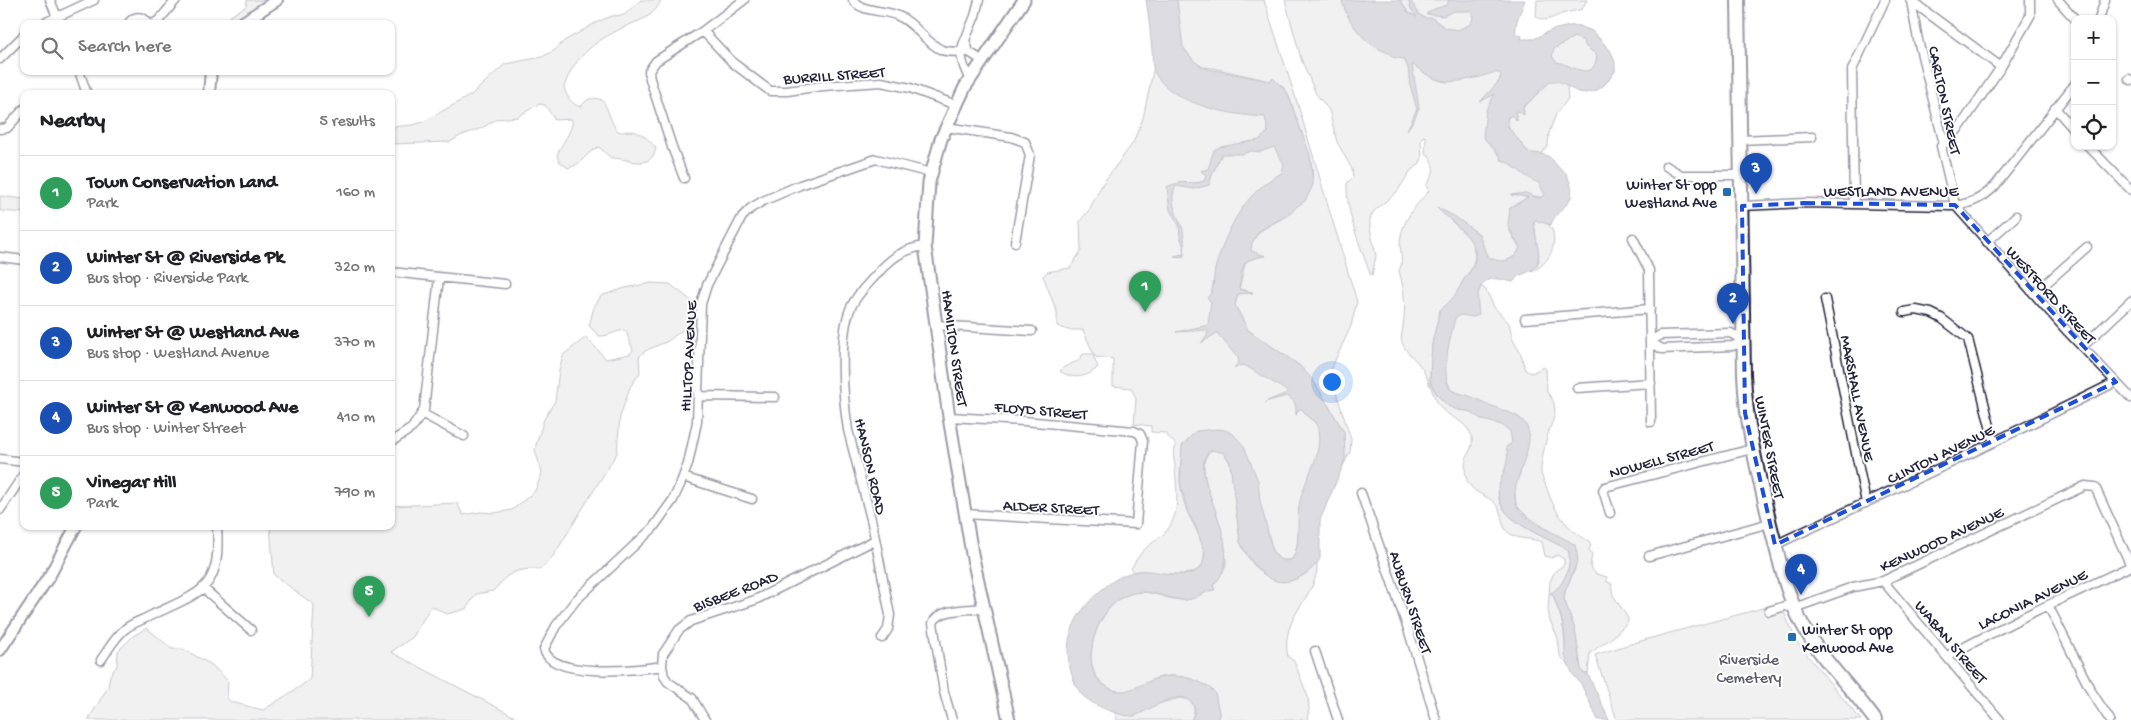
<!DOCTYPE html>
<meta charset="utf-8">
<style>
body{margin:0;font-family:"Gochi Hand",sans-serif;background:#f2f2f2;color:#202124}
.controls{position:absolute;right:15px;top:15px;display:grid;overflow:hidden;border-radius:10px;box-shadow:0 1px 4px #0004}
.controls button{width:45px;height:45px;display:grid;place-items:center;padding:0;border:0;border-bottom:1px solid #e0e0e0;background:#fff;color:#202124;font:25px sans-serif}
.you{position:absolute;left:1331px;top:381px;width:18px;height:18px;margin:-12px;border:4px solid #fff;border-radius:50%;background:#1a73e8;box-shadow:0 0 0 8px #1a73e833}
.badge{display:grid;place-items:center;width:32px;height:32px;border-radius:50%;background:#0b8043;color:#fff;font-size:16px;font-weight:700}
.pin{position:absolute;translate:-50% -41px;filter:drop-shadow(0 1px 2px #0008)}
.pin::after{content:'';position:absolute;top:26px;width:18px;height:15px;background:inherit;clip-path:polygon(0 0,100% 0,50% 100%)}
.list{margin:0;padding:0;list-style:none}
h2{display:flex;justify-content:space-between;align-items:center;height:65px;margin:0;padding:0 20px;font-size:21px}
h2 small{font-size:16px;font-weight:400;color:#757577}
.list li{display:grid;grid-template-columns:32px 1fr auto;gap:15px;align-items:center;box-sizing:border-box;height:75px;padding:0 20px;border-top:1px solid #e0e0e0}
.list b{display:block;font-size:19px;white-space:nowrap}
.list p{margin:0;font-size:16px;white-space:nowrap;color:#757577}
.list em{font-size:16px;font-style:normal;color:#757577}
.icon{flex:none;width:28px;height:28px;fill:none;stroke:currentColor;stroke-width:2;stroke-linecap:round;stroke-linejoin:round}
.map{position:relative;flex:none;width:2131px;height:720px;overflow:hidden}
.search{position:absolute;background:#fff;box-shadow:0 1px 4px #0004;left:20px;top:20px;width:375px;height:55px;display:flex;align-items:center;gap:12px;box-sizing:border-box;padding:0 18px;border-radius:10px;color:#757577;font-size:19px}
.panel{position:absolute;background:#fff;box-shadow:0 1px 4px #0004;left:20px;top:90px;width:375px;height:440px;border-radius:10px}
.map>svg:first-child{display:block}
.green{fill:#dfdfe2;stroke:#80808e}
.water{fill:#b4b4bc;stroke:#7a7a88;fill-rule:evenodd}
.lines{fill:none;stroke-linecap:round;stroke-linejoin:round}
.minor-casing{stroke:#22223b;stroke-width:11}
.tertiary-casing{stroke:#22223b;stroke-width:14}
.secondary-casing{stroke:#22223b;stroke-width:15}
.primary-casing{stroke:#22223b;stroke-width:16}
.minor{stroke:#fff;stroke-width:8}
.tertiary{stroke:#fff;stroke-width:10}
.secondary{stroke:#fff;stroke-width:11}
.primary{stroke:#fff;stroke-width:12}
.marked{fill:none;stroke:#1d4ed8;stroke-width:4;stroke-dasharray:10 6;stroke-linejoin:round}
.poi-dot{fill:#1f6fb2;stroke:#fff;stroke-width:2}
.labels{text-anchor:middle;stroke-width:4;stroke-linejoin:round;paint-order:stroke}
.street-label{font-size:16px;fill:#22223b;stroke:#fff}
.poi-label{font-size:16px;fill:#22223b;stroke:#fff;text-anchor:end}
.park-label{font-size:16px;fill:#5b5b6d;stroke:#fff}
</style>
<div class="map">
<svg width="2131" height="720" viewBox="0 0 2131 720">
<rect width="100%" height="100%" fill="#fff"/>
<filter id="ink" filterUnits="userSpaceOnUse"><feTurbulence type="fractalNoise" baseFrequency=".02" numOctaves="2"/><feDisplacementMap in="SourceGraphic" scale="10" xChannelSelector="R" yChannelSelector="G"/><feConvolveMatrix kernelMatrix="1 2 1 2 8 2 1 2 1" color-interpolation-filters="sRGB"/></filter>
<g filter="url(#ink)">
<path class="green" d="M247,0H265L231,24H228L229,17L246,6Z
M641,0H661C655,16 643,19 629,25C598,39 575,54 564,87C566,96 572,105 581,107C585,99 593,96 602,100C608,107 612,127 618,131C622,133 626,131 630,131C641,131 649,140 656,148C651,173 626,157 611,158L599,147C587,151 581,166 568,168L559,161L557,156C560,144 574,131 572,119L555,120L545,105L539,104L517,117L497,119L482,128L460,136L450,142L391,144V127L413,125L423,122L471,95L505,64L542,57L555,50L564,41L599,21L612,16L624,15Z
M1170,0H1264L1298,105L1357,302L1351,326L1332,367L1331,377L1351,439L1350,452L1342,468L1345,458L1344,432L1317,386L1300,366L1248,330L1235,305L1238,294L1253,292L1239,289L1245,264L1248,260L1263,256L1250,251C1252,230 1271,226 1286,216C1291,214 1293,209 1297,206C1323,188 1311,155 1300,131C1294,118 1293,100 1284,88C1281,85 1276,82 1272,79L1270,81L1213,68L1193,66L1168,19Z
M1285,0H1363C1383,26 1412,78 1447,82C1455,82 1465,76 1472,74C1482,72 1493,72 1503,71L1490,144L1501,157L1500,159L1533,173L1552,199C1538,198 1529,193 1516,195L1528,196L1520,203L1510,208L1509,230L1520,248C1515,260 1498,267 1488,256C1482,250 1481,242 1479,234L1437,207L1469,238L1473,243L1475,257L1472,268L1464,279L1454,299L1440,310L1432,344L1430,376V383L1437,395L1448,406L1458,410L1468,411L1491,417L1520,437C1513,453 1503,470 1499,487C1491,520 1548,537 1568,550C1573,563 1564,585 1553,592V595C1557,608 1563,620 1564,634C1566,645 1564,655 1569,665L1560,656L1558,638L1550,621L1548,610L1550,581L1555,571L1564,565V559L1557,555L1552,558L1545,556L1542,542C1532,538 1521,540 1512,535C1502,530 1503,521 1500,512C1493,490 1465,500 1465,467C1465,451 1480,445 1467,428C1461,420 1450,417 1443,410C1431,397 1430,377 1418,363C1411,355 1404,351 1401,339C1406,310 1406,298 1399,270C1404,263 1400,252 1400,243C1401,222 1415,206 1429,191L1426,186C1434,172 1436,171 1429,155L1425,154L1426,137L1423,136L1421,141L1422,158L1419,165L1411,170L1397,192L1374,211L1370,219V228L1376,256L1372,275L1370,274C1360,244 1346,215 1347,183L1353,177L1352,169L1337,142L1329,110L1316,94L1301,59Z
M1398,0H1478L1474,29L1437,49Z
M1537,0H1587L1582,9C1576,11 1568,12 1562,14C1553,17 1545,24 1536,16Z
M1570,26H1579L1592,31L1600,39L1613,56L1615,71C1602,92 1589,99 1567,85L1568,99L1556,114L1549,133L1548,146L1541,154L1530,153C1523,148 1508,129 1506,120L1511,115L1517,120L1515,112C1530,107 1548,79 1556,67L1544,33Z
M1155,62L1263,107L1288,169L1223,245L1213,284L1211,307C1233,330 1326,416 1322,444C1320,462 1307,491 1301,510C1296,525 1301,550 1291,560H1280L1273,552L1245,454L1188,439C1177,462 1178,487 1187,511C1194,529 1210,546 1202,566C1188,582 1153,569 1133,572L1131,569C1135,561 1141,552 1147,547C1157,539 1167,534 1172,522C1180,506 1176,485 1175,468C1175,459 1171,457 1176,446C1174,440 1168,439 1166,433L1151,432V426L1134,424L1136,398L1131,388L1113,386V359L1095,357L1083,330H1068L1057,326V312L1043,276L1047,272L1070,268L1081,251L1080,221L1089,210L1103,183L1133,143L1143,118Z
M0,196L24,199V213L0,211Z
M1534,220C1539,221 1545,221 1549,225C1561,239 1549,267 1531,271L1539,261Z
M651,283L670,284L693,302L689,325L668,341L645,351L639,357L640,373L630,387L620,417L617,453L554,555L541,569H530L517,571L507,576L493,591L476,594L466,609L447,614L431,606L413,637L391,652L521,720H88L108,687L110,675L117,666L118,651L133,636L147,628L172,649H183L212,665L228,681L227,698L231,702L263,710L301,686L310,679L314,605L274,575L270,526H391V506L457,503L463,515L480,512L494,513L512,510L535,491L542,473L535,450L536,445L544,419L555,401L559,370L563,355L586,337L606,359L630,354L633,350L626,331C617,329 609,337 599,336L589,326L594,307L601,296L625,288Z
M1481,286L1486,290L1494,307L1509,323L1513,340L1521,354L1525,370L1532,373L1543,367L1546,369L1547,392C1561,408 1553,418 1548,434C1545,444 1542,457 1541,468C1540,475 1544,480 1546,486C1554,511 1566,529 1589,541L1591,545L1589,550L1592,554L1590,567L1596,574L1607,577V582L1611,583L1613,595L1628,618V622L1613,637L1590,653L1588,674H1584L1581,669L1575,630L1564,599L1565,591L1575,569L1577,550L1526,515L1516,505L1514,486L1520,474L1528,437L1526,427L1521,419L1507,412L1451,390L1442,369L1448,324L1478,294Z
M1083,354H1092L1098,367C1088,378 1072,380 1060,371L1064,367L1078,361Z
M1213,449L1224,453L1230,463L1240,541C1249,565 1270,590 1299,577C1306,574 1311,567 1317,563C1319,597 1279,615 1288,657L1294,661L1308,697L1309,709L1307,720H1218L1219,713L1213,691C1196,678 1172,671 1152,680C1142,685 1131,691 1120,692C1115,692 1110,689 1106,686C1087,673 1089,651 1096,631C1105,609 1123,587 1150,593C1161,595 1171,600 1183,600C1194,600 1202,592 1212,590C1213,581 1225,573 1226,564C1226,552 1223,536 1220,525C1216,508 1191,461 1213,449Z
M1780,603L1798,644L1861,720H1617L1595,655C1656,635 1718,621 1780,603Z
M1180,698C1194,699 1197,709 1191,720H1117L1115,713L1135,716L1153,705Z"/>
<path class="water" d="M1146,0H1177L1183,47L1194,61L1204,68L1270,81L1273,78L1287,92L1310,155L1313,185L1305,201L1296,207L1291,213L1259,231L1252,243L1251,251L1266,256C1240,259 1243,266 1239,289L1253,293L1238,294L1235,305L1248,330L1300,366L1313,380L1344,432L1345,458L1342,468L1320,520V559C1317,564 1310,571 1304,575C1279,590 1263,578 1249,557C1245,551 1242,548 1240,541L1230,462L1224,453L1212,450C1179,468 1254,549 1213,585L1215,590C1204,590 1195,601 1183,600C1170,599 1158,593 1146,592C1113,590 1093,625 1091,654C1091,670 1094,680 1109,688C1125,697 1140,684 1155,679C1175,672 1201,678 1215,693L1219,713L1218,720H1191C1194,716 1196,711 1194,706C1184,682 1144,715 1133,716C1120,717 1086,703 1079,691C1059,654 1067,621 1098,593C1108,584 1120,575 1133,572C1154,566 1185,585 1202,566L1205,554L1196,527L1188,513L1180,482L1182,446L1196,431L1218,429L1225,430L1233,434L1244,446L1258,481L1260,501L1273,552C1278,560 1284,563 1292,559C1302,544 1296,524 1299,506C1304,475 1325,458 1317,424L1308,417L1302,409H1299L1296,415C1296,406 1296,401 1287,396L1265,402L1287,393V391L1246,366L1240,365L1234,369L1239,361L1238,358L1217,333L1201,343L1207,336L1208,330L1176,332L1208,325L1211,302L1207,298C1215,292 1213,279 1215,269C1226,231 1245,191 1282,173L1284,164L1274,147L1260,152L1251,151L1242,154H1222L1213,172L1209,185L1194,189L1176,186C1168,200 1177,214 1182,227C1184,232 1186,253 1183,257L1174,256L1183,254L1184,247L1180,236L1179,225L1170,210L1167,187C1185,178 1190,186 1204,181L1206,175L1201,171L1208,169L1214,150L1220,147L1259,140L1268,132L1265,117C1231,115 1172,105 1155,73C1151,66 1153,57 1152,50C1150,33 1149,16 1146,0Z
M1342,0H1400L1408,12L1417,17L1411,9L1408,0H1410L1419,14L1425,18H1432L1446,28L1458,30L1471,24L1473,18L1471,11H1454L1443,16L1426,14L1434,9L1447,5L1449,0H1525C1521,12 1514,22 1516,35H1522L1521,39H1534L1552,30L1570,26H1579L1592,31L1610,50L1615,62V71C1606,85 1591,100 1572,89C1564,84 1560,80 1551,81L1523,107L1524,115L1518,111L1515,112L1517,121L1511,115L1507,118L1508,127L1528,152C1534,154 1542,153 1548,156C1556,161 1555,167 1566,173C1583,207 1557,204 1551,225L1535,220L1533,222L1539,254L1537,266L1528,272L1518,276L1513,282C1506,281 1499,278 1492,279C1475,282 1477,301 1479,314L1474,317L1461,315L1455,318C1451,336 1439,375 1451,390C1457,393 1463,394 1469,396C1478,399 1486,404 1494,407C1503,411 1515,413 1522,420C1545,441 1503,486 1518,508C1529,524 1559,534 1575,545L1578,560L1565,591L1564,599L1575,630L1581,669L1584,674H1588L1609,720H1598L1581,684L1572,673L1565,656V635L1561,617L1553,595L1550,593C1562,589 1574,565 1568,550C1548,537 1492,520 1499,487C1502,473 1511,462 1506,447L1512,443L1510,431L1502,425L1483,420L1468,411L1458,410L1448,406L1437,395L1430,380L1432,344L1440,310C1454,299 1456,294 1464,279C1466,276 1469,273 1471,270C1488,242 1451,223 1436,207L1454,216L1479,234L1487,256C1500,264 1513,263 1520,248L1508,226L1510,208L1528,197L1511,195L1526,193L1539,198L1545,195L1539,183C1524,178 1515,164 1500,159L1501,157L1483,137L1486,110L1495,94L1480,102L1499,81L1501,75L1499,73C1492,72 1487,75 1480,77C1448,84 1439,85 1412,64L1419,108L1414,120L1407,130L1417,109L1410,85L1408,68L1404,59L1392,57C1389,52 1385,52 1379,49C1362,40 1346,19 1342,0ZM1574,37L1584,41L1585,46L1597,55C1594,85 1572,64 1556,62L1552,56L1554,49Z"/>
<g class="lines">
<defs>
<path id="minor" d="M50,0L60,24
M853,0C861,12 884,10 896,15C915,22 924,42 942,50C950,53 960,51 969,52
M1910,0L2001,67
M2058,0L2075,19
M1911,1L1918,40L1944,144L1941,146L1955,205L2068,332L2131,398
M2099,19L2105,0
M42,24L94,0
M128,24C134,15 143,15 149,24
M153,24L159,20L176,0
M703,31L733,63L770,91H787L823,86L881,82L910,88L956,105
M965,40L975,16L979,0
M0,59L24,35
M79,71L87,94
M2129,79L2131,80
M970,80C963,66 958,55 965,40L969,52L983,61
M2055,108L2075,131
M946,127L1011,137L1025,142L1030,155L1015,242
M0,129L7,128L24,109
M1741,140L1812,137
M1944,144L1960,127L2001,67L2030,16V0
M2088,146L2131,190
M1666,166L1681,175H1741
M684,178L672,147L650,79L649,71L656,61L703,31L744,0
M1854,203L1852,70L1885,0
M1742,206L1805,203L1949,206C1968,205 1981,200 1995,186L2075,84
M1633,238L1649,270L1651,422
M1987,242L2016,216
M0,257L24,260
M391,272L505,284
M2034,294L2087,247
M1825,299L1866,503
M1904,312L1916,310L1931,313L1941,318L1968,339L1994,442
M1525,319L1650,309
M935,325L1032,331
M1731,333L1744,342L1732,346L1662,349L1650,342L1660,335Z
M2082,347L2131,301
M1577,388L1651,383
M699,396L775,397
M423,414L464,436
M949,417L1024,421L1134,431L1140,434L1143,441L1136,524L965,514
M391,442L412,428L424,410L439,277
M0,459L24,462
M683,477L752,499
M1361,493L1408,629L1436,720
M0,510L24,474
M1610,513L1603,490L1605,487L1752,449
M1775,545L1961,458L2116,382
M1649,556L1770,523
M1883,581L2000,720
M203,588L251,630
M2048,605L2091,691L2110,720
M1769,611L1785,606L1794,608L1853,587L1883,581L2085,486L2095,487L2131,566
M882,638L888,629L890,615L872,523L848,430C843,398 838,336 851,307C857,294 867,285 877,274C891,258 903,249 925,246
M1315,651L1338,720
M1947,656L2027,615L2131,566
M101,660C108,650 115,637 125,629C132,623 143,620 152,615C204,591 221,589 217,526
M662,666C639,670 550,679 544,649L556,626L576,600L653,528L673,500L680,485L688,464L697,422L701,304L707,285L742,217L751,208L763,201L800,185L876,159L931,173
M705,720L692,698L668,682L664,676L662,666L663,654L679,630L691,621L755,600L875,540
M952,720L944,692L933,623C939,608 969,610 983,608"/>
<path id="tertiary" d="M240,24L277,0
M209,94L211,71
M0,650L50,575L76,526"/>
<path id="secondary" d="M1009,720L972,554L949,417L925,246L929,182L941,139L965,87L1024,0"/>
<path id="primary" d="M1738,0L1744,374C1746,428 1759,477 1771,528C1780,562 1787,599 1805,629C1824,663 1853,689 1875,720"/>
</defs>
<use href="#minor" class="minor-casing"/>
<use href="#tertiary" class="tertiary-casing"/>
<use href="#secondary" class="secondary-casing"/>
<use href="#primary" class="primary-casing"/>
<use href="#minor" class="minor"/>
<use href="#tertiary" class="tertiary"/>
<use href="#secondary" class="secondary"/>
<use href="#primary" class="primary"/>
</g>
</g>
<path d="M0 0H2131V720H0ZM1805,203L1955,205L2116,382L1775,545L1745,413L1742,206Z" fill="#fff" fill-opacity=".55" fill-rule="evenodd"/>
<path class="marked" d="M1805,203L1955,205L2116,382L1775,545L1745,413L1742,206Z"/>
<g class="poi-dot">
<rect x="1722" y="187" width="10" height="10" rx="2.5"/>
<rect x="1787" y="632" width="10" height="10" rx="2.5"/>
</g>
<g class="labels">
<g class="street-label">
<text transform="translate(834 74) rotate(-4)" y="6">BURRILL STREET</text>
<text transform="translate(1946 100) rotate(78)" y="6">CARLTON STREET</text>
<text x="1891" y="196">WESTLAND AVENUE</text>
<text transform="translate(2052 294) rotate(48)" y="6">WESTFORD STREET</text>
<text transform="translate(956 348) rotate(82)" y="6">HAMILTON STREET</text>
<text transform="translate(687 356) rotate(-87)" y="6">HILLTOP AVENUE</text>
<text transform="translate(1859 398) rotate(79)" y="6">MARSHALL AVENUE</text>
<text transform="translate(1041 409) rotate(5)" y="6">FLOYD STREET</text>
<text transform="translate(1771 447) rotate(79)" y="6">WINTER STREET</text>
<text transform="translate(1940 453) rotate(-26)" y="6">CLINTON AVENUE</text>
<text transform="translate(1661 458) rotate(-15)" y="6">NOWELL STREET</text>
<text transform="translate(872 466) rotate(77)" y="6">HANSON ROAD</text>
<text transform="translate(1051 506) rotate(3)" y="6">ALDER STREET</text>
<text transform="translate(1941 538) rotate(-25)" y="6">KENWOOD AVENUE</text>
<text transform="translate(735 590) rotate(-21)" y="6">BISBEE ROAD</text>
<text transform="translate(2032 598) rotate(-26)" y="6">LACONIA AVENUE</text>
<text transform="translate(1412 602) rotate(72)" y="6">AUBURN STREET</text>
<text transform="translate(1952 641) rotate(50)" y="6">WABAN STREET</text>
</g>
<g class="poi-label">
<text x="1717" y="189">Winter St opp<tspan x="1717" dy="18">Westland Ave</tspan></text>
<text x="1802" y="634" text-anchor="start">Winter St opp<tspan x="1802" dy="18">Kenwood Ave</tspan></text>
</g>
<g class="park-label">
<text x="1749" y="664">Riverside<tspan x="1749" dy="18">Cemetery</tspan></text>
</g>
</g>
</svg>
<div class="controls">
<button>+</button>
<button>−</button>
<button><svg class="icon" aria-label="locate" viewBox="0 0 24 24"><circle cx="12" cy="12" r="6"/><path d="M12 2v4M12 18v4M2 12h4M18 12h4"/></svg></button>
</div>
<div class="you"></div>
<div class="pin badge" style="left:1145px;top:312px;background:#2e9e5b">1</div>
<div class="pin badge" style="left:1733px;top:324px;background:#1a4fb4">2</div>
<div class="pin badge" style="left:1756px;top:194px;background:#1a4fb4">3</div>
<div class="pin badge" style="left:1801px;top:595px;background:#1a4fb4">4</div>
<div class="pin badge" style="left:369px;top:617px;background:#2e9e5b">5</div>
<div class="search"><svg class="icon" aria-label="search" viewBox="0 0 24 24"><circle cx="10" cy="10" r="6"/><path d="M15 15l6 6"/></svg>Search here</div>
<section class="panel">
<h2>Nearby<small>5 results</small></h2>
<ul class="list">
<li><span class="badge" style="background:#2e9e5b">1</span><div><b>Town Conservation Land</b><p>Park</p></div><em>160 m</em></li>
<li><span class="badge" style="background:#1a4fb4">2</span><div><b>Winter St @ Riverside Pk</b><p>Bus stop · Riverside Park</p></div><em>320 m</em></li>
<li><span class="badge" style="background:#1a4fb4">3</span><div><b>Winter St @ Westland Ave</b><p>Bus stop · Westland Avenue</p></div><em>370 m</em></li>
<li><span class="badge" style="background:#1a4fb4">4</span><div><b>Winter St @ Kenwood Ave</b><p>Bus stop · Winter Street</p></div><em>410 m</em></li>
<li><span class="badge" style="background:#2e9e5b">5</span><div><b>Vinegar Hill</b><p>Park</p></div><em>790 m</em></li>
</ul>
</section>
</div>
